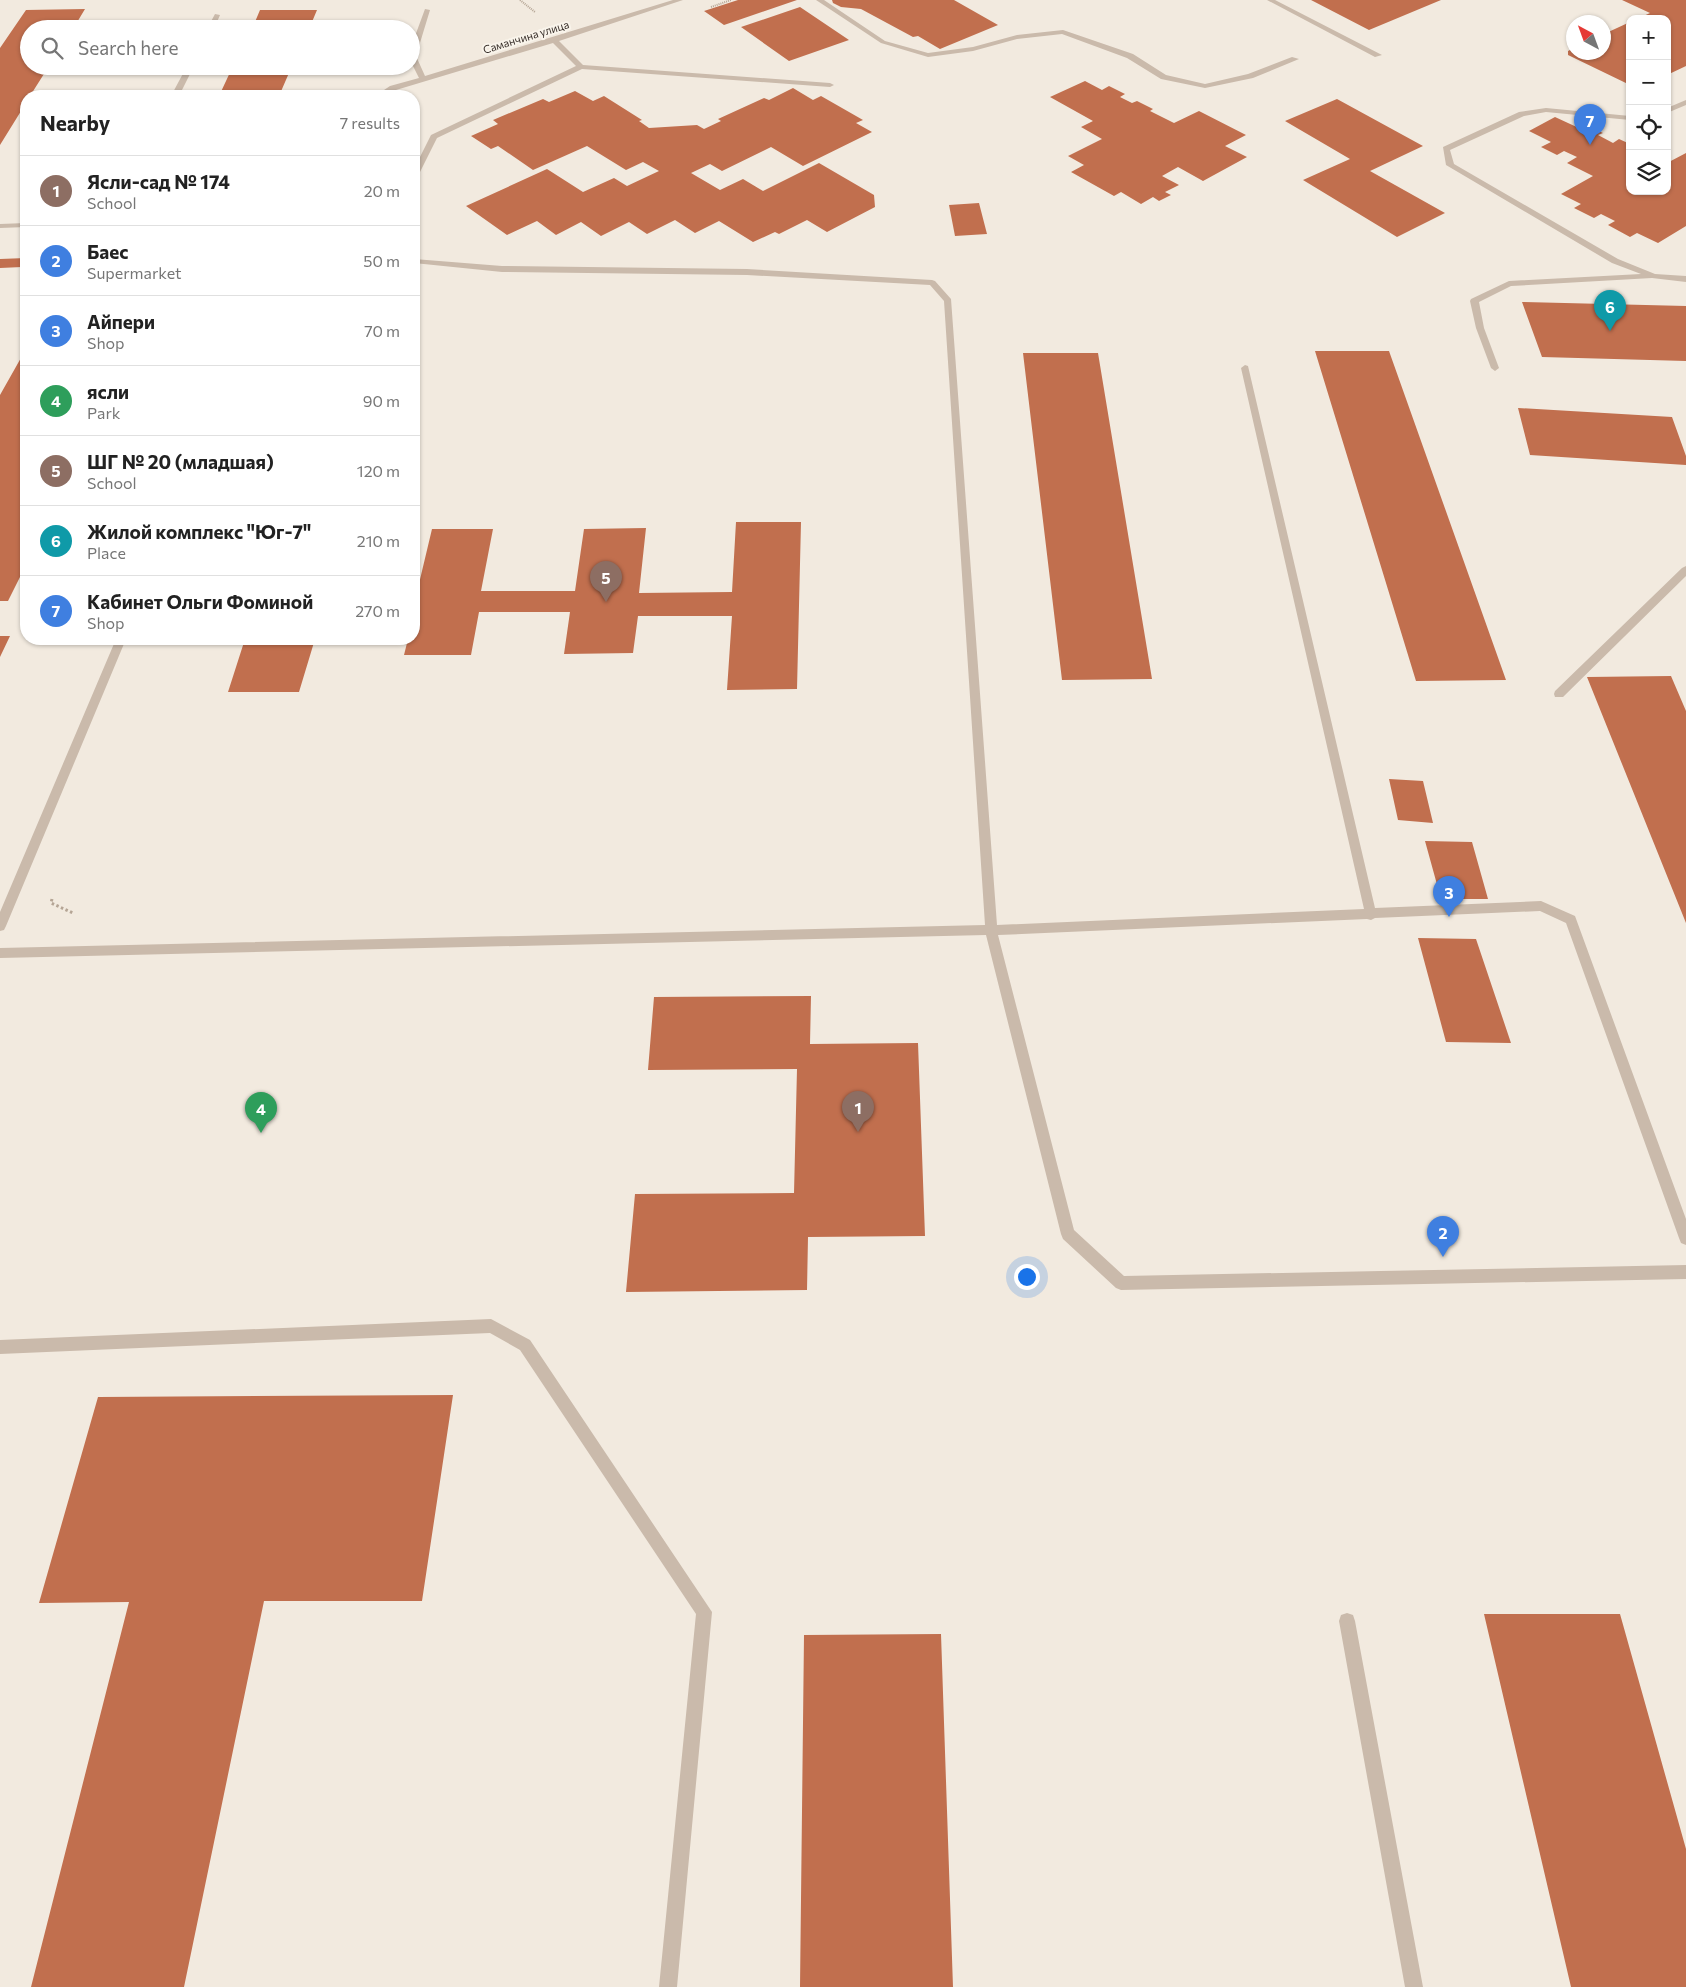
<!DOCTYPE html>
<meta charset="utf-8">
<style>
body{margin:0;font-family:Commissioner,sans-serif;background:#f6f6f6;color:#222}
.controls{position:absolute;right:15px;top:15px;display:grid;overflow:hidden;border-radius:10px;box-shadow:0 1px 4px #0004}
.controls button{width:45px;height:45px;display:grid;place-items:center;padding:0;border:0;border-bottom:1px solid #e0e0e0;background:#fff;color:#222;font:25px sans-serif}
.compass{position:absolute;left:1566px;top:15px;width:45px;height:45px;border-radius:50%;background:#fff;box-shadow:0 1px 4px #0004;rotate:319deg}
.you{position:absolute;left:1026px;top:1276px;width:18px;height:18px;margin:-12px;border:4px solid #fff;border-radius:50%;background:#1a73e8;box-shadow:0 0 0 8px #1a73e833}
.badge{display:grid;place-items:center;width:32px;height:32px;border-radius:50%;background:#2563eb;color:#fff;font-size:16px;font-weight:700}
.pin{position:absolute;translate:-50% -41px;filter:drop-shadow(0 1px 2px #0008)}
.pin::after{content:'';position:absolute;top:26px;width:18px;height:15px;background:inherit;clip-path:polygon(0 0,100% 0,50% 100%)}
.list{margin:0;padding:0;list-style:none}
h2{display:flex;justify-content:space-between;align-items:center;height:65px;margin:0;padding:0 20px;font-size:21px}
h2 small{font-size:16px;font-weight:400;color:#767676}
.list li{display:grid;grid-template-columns:32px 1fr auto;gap:15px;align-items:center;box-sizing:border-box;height:70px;padding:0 20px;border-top:1px solid #e0e0e0}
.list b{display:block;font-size:19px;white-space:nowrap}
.list p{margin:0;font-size:16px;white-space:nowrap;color:#767676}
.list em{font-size:16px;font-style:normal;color:#767676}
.icon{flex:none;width:28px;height:28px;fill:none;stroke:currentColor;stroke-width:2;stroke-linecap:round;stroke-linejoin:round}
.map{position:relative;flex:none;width:1686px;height:1987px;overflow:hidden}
.search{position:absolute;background:#fff;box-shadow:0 1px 4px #0004;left:20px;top:20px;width:400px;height:55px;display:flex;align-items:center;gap:12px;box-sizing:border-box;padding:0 18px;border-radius:28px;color:#767676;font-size:19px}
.panel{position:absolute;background:#fff;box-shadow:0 1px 4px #0004;left:20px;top:90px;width:400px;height:555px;border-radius:20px}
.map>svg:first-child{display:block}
.building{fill:#c16f4e}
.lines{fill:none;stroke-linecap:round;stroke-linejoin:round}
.path-far1{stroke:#b5a595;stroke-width:2;stroke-dasharray:1 1;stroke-linecap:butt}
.path{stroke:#b5a595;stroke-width:3;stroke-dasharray:2.5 2.5;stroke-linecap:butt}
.minor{fill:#cabaab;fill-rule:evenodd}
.labels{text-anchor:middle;stroke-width:4;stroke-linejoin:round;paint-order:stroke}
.far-street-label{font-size:11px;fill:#382f2a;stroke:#f9f4eb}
</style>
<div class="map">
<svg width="1686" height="1987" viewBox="0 0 1686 1987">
<rect width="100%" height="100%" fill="#f2eadf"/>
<path class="building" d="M738,0H797L724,25L704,11Z
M832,0H954L998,25L940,49L918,36L913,37L861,9L841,7L833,3Z
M1311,0H1441L1369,30Z
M1622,0H1686V66L1667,75V19H1637L1650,13Z
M800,7L849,40L789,61L741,27Z
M85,9L73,29H29V66H49L30,96H26V103L0,145V48L26,10Z
M260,10H317L309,29H252Z
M1630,22V85L1568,55V51L1574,48V52H1604V34Z
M233,66H292L279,96H219Z
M1085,81L1102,90L1109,86L1125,94L1120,97L1132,103L1137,101L1153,109L1150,111L1174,123L1199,111L1246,135L1225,146L1247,157L1203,181L1178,167L1162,176L1179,185L1165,192L1171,195L1159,201L1153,197L1141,204L1121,192L1114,196L1071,172L1084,165L1068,156L1102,139L1081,127L1093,121L1050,97Z
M793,88L813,100L821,96L863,120L856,123L872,132L803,166L771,147L722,171L710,164L691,173L720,190L743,179L763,191L819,163L874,195L875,207L827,232L807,220L779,234L775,232L753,242L719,221L695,233L675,220L647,234L629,222L601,236L581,222L556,235L537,221L507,235L466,206L547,169L583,192L614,178L627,186L659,171L643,162L626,170L587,146L533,170L498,146L491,149L471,136L498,124L493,120L543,99L549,102L575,91L593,101L604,96L642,120L639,121L649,128L697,125L704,129L721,121L718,119L764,98L769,100Z
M1337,99L1423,146L1370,171L1445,213L1397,237L1303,180L1350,159L1285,121Z
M1555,117L1581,129L1588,126L1603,133L1598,135L1613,143L1619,139L1630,144V191H1667V163L1686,153V226L1658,243L1637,233L1630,237L1608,225L1615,221L1601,214L1594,218L1574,208L1581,204L1561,194L1593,176L1567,163L1577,157L1564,151L1557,155L1541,147L1551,142L1529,131Z
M979,203L987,234L955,236L949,205Z
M26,258L22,267L0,268V259Z
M1522,302L1686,306V361L1542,357Z
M26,349V565L8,601H0V395Z
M1315,351H1389L1506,680L1416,681Z
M1023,353H1098L1152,679L1062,680Z
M1518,408L1672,417L1686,456V465L1530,455Z
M736,522H801L797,689L727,690L732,616H638L633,653L564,654L570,612H479L471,655H404L408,639H414V592H417L432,529H493L481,591H575L584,529L646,528L639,593L732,592Z
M0,636H10L0,657Z
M245,639H315L299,692H228Z
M1671,676L1686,711V923L1587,677Z
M1389,779L1423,781L1433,823L1398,820Z
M1425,841L1472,842L1488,899H1441Z
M1418,938L1476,939L1511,1043L1446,1042Z
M811,996L810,1044L918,1043L925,1236L808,1237L807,1290L626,1292L635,1194L794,1193L797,1069L648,1070L654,997Z
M453,1395L422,1601H264L184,1987H31L129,1602L39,1603L98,1397Z
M1484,1614H1620L1686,1849V1987H1571Z
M941,1634L953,1987H800L804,1635Z"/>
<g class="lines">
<path class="path-far1" d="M520,0L535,12
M711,7L731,0"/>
<path class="path" d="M52,899L51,903L73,913"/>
<path class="minor" d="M673,0H683L559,41L583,65L830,83L834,85L830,87L582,69L437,138L418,176L414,178V169L431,135L576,66L553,43L396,90L384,96H375L390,86L419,78L411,62V47L425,9L430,10L416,56L425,76Z
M816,0H824L885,41L928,53L973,47L1017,35L1063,30L1133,54L1166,75L1205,84L1248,74L1292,57L1299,59L1253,78L1205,88L1161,79L1127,58L1062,34L1017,39L973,51L928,57L881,43Z
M1267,0H1275L1382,55L1375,57Z
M215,14L220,15L214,29H207Z
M187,66H194L179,96H171Z
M1686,100V105L1667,113V108Z
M1546,108L1630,116V120L1546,112L1524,116L1450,150L1454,164L1618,259L1655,274L1686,276V282L1652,278L1511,286L1479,302L1484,328L1499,368L1495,371L1491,368L1476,328L1470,301L1471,299L1509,281L1641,274L1612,263L1446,165L1443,147L1519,112Z
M26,223V227L0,228V224Z
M414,259L502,266L747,269L932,280L935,281L951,299L997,925L1364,909L1241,368L1245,365L1248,366L1375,908L1541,901L1575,916L1686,1219V1245L1681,1243L1679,1238L1566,923L1540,911L1375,918L1371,920L1367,919L998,935L1074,1230L1124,1276L1686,1265V1279L1121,1290L1116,1288L1063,1239L1061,1234L986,935L0,958V948L985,925L944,301L930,285L747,275L502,272L414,263Z
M1686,566V576L1563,697H1555L1554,694L1555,691L1682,568Z
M116,639H126L6,926L4,930L0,931V912Z
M491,1319L530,1340L712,1612L677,1987H659L696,1614L520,1350L490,1333L0,1354V1340Z
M1347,1613L1353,1615L1355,1621L1423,1987H1405L1339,1621L1341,1615Z"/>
</g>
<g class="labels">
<g class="far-street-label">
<text transform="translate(526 37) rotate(-17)" y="4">Саманчина улица</text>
</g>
</g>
</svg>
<div class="controls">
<button>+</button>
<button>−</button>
<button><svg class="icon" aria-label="locate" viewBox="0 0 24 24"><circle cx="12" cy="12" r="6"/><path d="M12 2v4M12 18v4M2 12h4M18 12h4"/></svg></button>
<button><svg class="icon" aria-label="layers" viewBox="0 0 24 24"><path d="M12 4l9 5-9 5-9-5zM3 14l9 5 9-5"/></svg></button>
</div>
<svg class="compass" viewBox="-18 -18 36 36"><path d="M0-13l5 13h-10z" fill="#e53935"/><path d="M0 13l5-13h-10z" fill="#767676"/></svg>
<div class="you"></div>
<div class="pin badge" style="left:858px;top:1132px;background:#8d6e63">1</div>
<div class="pin badge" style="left:1443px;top:1257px;background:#3f7fe0">2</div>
<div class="pin badge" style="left:1449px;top:917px;background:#3f7fe0">3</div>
<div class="pin badge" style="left:261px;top:1133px;background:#2e9e5b">4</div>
<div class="pin badge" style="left:606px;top:602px;background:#8d6e63">5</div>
<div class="pin badge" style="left:1610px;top:331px;background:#0f9aa8">6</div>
<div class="pin badge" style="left:1590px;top:145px;background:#3f7fe0">7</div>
<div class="search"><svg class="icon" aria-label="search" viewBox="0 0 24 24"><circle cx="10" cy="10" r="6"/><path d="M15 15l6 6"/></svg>Search here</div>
<section class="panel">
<h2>Nearby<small>7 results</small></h2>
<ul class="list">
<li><span class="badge" style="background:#8d6e63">1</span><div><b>Ясли-сад № 174</b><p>School</p></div><em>20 m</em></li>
<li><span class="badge" style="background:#3f7fe0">2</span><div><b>Баес</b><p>Supermarket</p></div><em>50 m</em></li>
<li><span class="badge" style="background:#3f7fe0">3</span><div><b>Айпери</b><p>Shop</p></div><em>70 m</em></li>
<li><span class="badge" style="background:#2e9e5b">4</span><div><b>ясли</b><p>Park</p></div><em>90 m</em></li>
<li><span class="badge" style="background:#8d6e63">5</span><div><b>ШГ № 20 (младшая)</b><p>School</p></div><em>120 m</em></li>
<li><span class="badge" style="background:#0f9aa8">6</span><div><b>Жилой комплекс &quot;Юг-7&quot;</b><p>Place</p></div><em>210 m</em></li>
<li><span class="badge" style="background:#3f7fe0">7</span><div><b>Кабинет Ольги Фоминой</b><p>Shop</p></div><em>270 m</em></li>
</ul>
</section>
</div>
